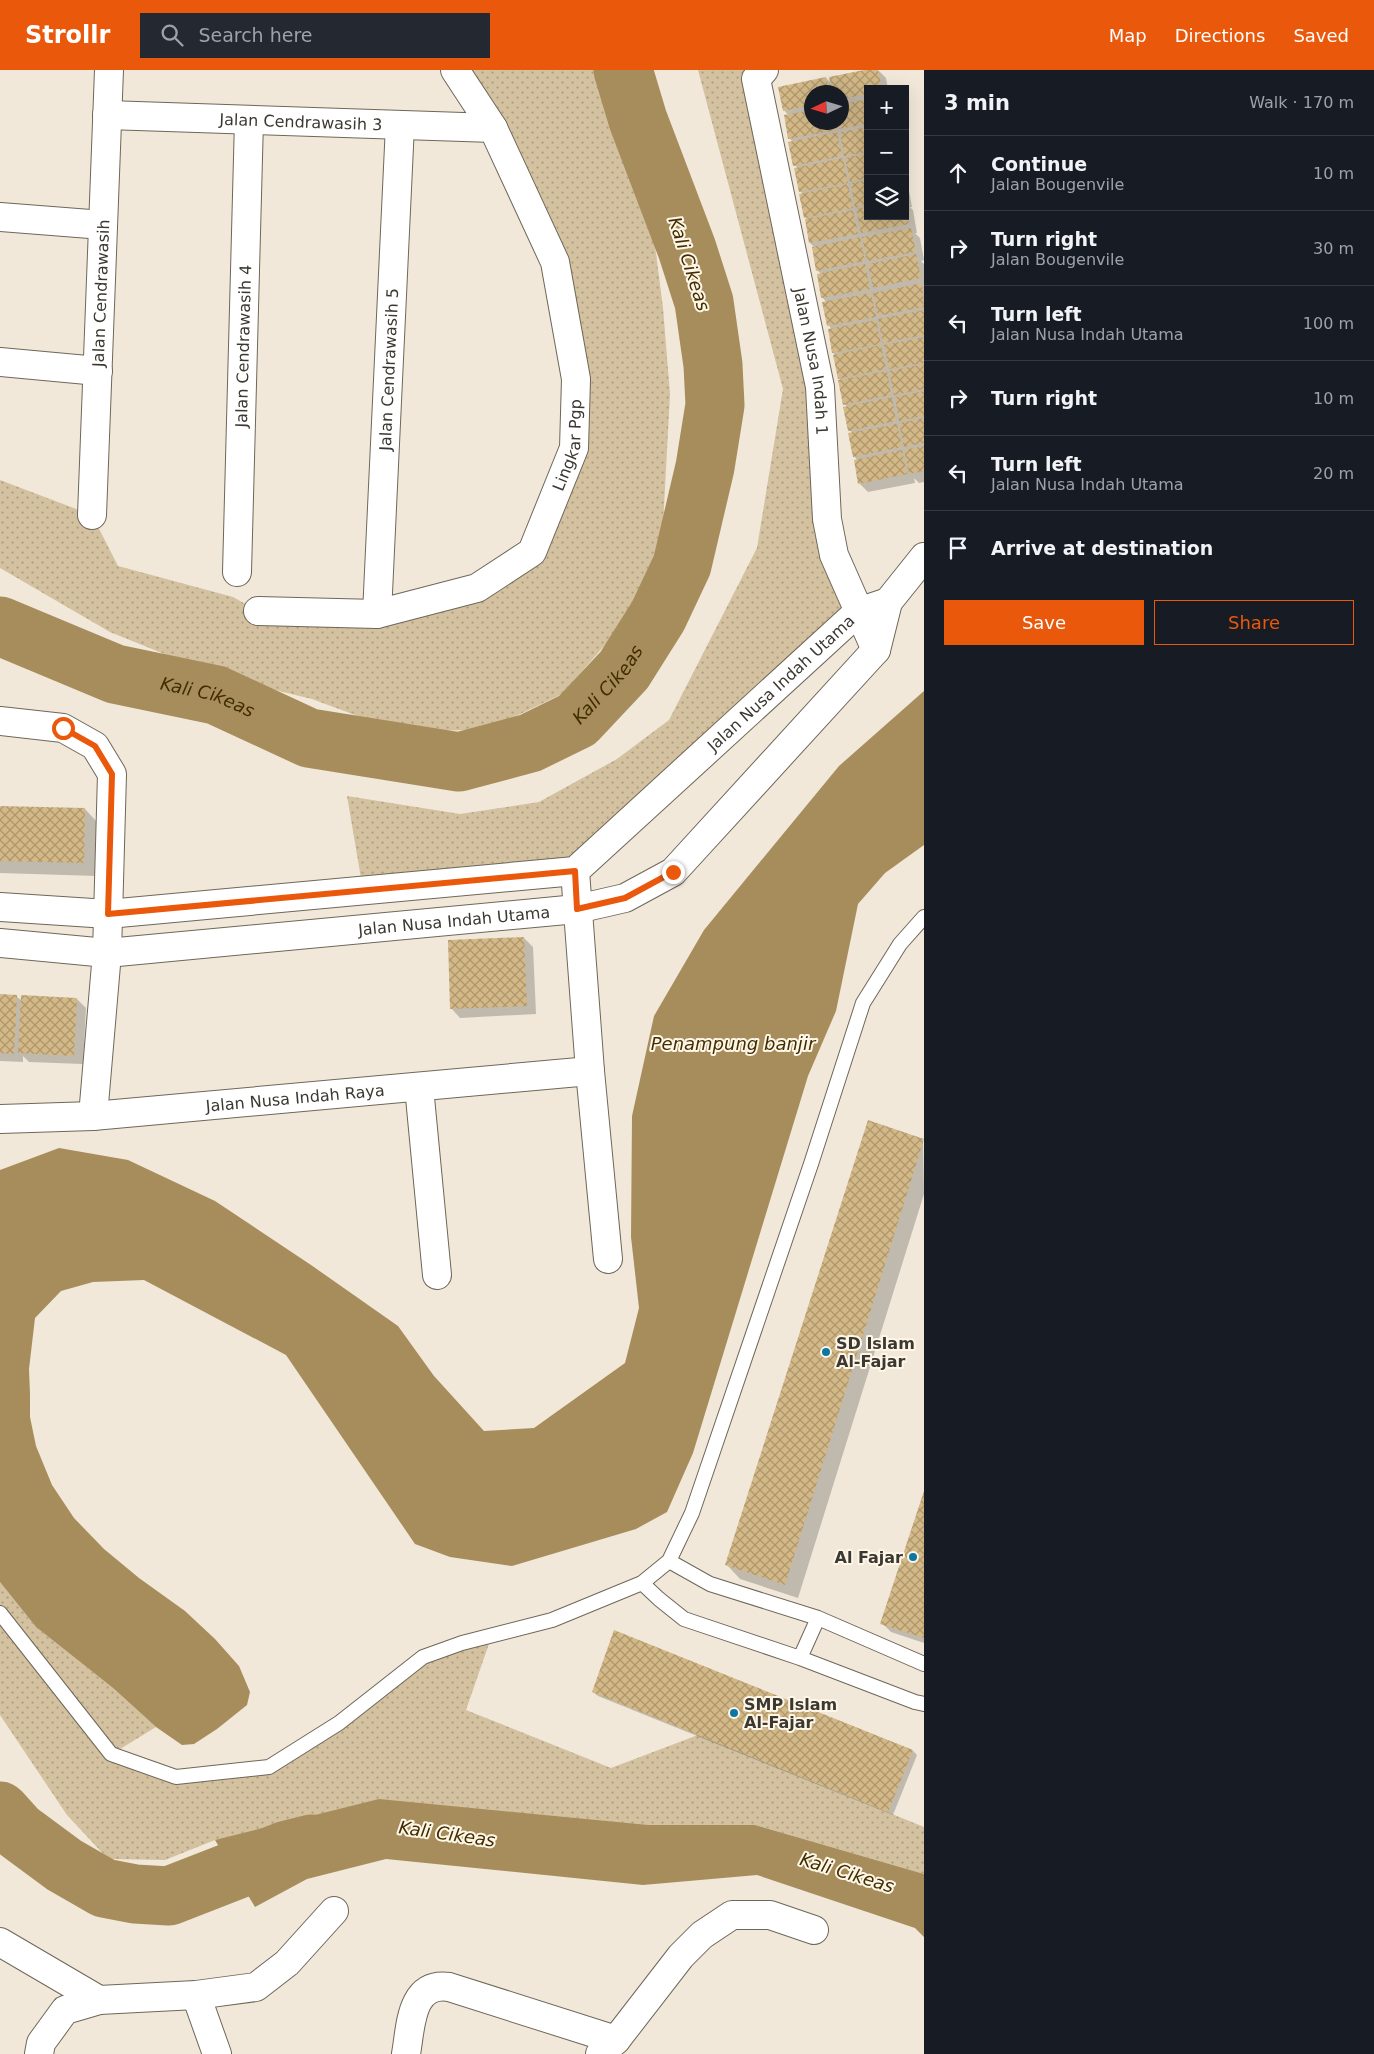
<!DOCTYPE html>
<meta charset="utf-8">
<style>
body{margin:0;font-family:"DejaVu Sans",sans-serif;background:#242831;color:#f1f3f6}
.controls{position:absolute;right:15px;top:15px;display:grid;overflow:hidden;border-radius:0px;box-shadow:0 5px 20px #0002}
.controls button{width:45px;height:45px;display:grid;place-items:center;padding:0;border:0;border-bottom:1px solid #363941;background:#171b24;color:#f1f3f6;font:25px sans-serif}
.compass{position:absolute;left:804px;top:15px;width:45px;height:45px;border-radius:50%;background:#171b24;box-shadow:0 5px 20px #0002;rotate:266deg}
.stop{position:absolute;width:15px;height:15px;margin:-11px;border:4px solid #ea580c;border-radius:50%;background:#fff}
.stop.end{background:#ea580c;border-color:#fff;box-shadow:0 1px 5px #0008}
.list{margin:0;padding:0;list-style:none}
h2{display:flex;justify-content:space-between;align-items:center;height:65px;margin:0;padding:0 20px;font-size:21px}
h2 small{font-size:16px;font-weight:400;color:#9ea1a6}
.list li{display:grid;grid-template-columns:32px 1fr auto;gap:15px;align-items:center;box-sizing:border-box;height:75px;padding:0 20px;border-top:1px solid #363941}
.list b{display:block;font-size:19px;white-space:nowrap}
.list p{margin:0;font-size:16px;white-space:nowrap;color:#9ea1a6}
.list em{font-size:16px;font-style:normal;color:#9ea1a6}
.actions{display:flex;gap:10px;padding:15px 20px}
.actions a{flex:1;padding:11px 0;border:1px solid #ea580c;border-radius:0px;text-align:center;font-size:18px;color:#ea580c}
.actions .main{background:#ea580c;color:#fff}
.icon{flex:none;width:28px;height:28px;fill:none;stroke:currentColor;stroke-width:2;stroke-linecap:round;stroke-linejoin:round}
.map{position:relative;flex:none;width:924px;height:1984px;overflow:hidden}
header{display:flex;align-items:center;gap:30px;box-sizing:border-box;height:70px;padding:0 25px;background:#ea580c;color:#fff}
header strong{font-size:24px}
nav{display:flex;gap:28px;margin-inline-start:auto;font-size:18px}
.search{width:350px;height:45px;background:#242831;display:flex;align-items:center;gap:12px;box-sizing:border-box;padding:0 18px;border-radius:0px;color:#9ea1a6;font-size:19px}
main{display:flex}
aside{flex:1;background:#171b24}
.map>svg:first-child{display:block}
.grass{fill:url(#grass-dots)}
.water{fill:#a78d5c}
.shadow{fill:#0003;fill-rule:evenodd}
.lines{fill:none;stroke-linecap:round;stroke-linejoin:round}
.river{stroke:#a78d5c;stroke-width:59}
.building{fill:url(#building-cross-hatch)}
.service-casing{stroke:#6e6759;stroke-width:16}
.minor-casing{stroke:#6e6759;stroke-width:30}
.tertiary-casing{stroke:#6e6759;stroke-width:30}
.service{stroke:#fff;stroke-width:14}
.minor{stroke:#fff;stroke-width:28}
.tertiary{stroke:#fff;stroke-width:28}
.route{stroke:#ea580c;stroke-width:6}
.poi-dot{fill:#0c77a2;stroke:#fef6e6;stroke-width:2}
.labels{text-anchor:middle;stroke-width:4;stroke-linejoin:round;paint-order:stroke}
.street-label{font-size:16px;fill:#3b3832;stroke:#fef6e6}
.poi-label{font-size:16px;font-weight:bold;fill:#3b3832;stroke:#fef6e6;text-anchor:start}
.water-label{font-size:18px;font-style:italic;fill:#402d02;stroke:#fef6e6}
</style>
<header>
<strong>Strollr</strong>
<div class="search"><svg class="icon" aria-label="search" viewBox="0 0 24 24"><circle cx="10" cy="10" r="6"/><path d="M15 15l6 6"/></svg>Search here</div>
<nav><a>Map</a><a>Directions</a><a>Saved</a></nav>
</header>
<main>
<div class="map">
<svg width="924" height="1984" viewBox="0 0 924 1984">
<defs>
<pattern id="grass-dots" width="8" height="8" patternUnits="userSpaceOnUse" patternTransform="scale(1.25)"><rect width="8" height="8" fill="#d3c1a0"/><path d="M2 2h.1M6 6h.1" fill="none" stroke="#ac9e83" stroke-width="1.8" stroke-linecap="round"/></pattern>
<pattern id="building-cross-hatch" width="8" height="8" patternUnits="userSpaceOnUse" patternTransform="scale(1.25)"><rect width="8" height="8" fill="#d4b987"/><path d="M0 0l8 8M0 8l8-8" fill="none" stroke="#ad976f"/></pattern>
</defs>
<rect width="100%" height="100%" fill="#f1e8d9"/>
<path class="grass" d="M463,0H607L632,67L650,136L663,238L670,324L662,474L619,559L562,624L487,660L398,661L312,629L221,607L110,562L0,498V410L92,445L118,496L233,527L258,541L377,544L531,482L574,378L555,192Z
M698,0H764L820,317L827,449L858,542L575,801L363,820L347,726L460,744L539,732L617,689L669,650L757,478L783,319Z
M0,1512L36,1557L113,1618L156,1657L112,1684L176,1707L269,1697L423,1587L492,1565L466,1640L611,1698L698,1665L924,1757V1804L755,1755H648L215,1770L165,1790L108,1789L67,1745L0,1645Z"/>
<path class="water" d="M924,621V775L885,803L858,834L836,941L808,1006L693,1383L667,1442L636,1459L512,1496L450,1487L415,1474L286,1285L144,1210L93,1212L61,1221L35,1248L29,1299L30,1324V1347L36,1376L52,1415L74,1448L104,1479L139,1508L185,1541L215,1569L239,1596L250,1622L247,1635L217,1659L194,1674L182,1675L156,1657L113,1618L36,1557L0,1512V1100L59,1078L128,1090L215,1131L311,1195L398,1256L434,1306L484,1361L534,1358L625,1293L639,1238L631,1167L632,1046L654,946L704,860L839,696Z
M379,1729L648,1755H755L924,1804V1867L915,1858L757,1805L643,1815L386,1789L307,1809L255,1837L215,1770Z"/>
<path class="shadow" d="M871,0H878L886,8L888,19H868V146H905V112L908,115L912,137H910L913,140L917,163H915L920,168L924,190L921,191L924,194V412L919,413L914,408L915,413L868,422L859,413L858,391L854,386L853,363L849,360L848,337L844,334L842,311L839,308L836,286L833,283L832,259L829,256L827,233L822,227L821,204L817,200L815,178L810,173L808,150L805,147L798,98L795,95L793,72L789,68V46L784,40L826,8L832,14ZM812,22H842V52H812Z
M0,737L85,739L98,753L97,806L0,803Z
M524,868L533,877L536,944L460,948L451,938Z
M0,925L16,926L22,931L77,929L86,938L83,994L29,992L23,986V992L0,991Z
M923,1070L924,1124L798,1528L740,1509L727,1495Z
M924,1424V1573L891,1562L882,1553Z
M615,1561L913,1681L917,1685L893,1745L598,1626L593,1622Z"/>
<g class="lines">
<g class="river">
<path id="s1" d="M0,556L115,604L216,625L309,668L459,692L530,673L577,650L624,600L658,546L682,495L705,397L715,335L713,295L704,232L687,179L638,50L623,0"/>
<path d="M0,1741L18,1761L64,1795L104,1818L135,1824L169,1826L287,1780L311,1774"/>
</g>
</g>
<path class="building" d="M864,0H878L882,19H868V24L842,29V22H832L829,7Z
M826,7L829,22H812V35L783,41L778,17Z
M868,29V54L839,59L838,52H842V34Z
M812,40V52H836L837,60L788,69L784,45Z
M868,57V82L844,86L840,62Z
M837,62L842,86L793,96L788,72Z
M868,83V108L850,112L845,88Z
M843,88L848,113L799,122L794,98Z
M868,110V135L855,138L851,113Z
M848,114L853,138L804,148L799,124Z
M868,137V146H905L906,140L909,154L861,163L856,139Z
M853,140L858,164L809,173L805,149Z
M911,158L916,182L867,191L862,167Z
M860,167L865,191L816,201L812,177Z
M916,184L921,208L873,218L868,194Z
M865,194L870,219L821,228L817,204Z
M922,213L924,237L878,246L873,223Z
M871,223L876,247L827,256L822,232Z
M924,240V265L883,273L878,249Z
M876,250L881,274L832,283L828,259Z
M924,267V293L889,299L884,275Z
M881,275L886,299L838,309L833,285Z
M924,294V319L894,325L889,301Z
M887,301L891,325L843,335L838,310Z
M924,321V346L899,351L895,327Z
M892,327L896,351L848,361L843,337Z
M924,348V373L904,377L899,353Z
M897,354L902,377L853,387L848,363Z
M924,376V401L909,404L904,380Z
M902,380L907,404L858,414L854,390Z
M0,736L85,738L84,793L0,791Z
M524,867L527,936L450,939L448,870Z
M0,924L17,925L14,984L0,983Z
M21,925L77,928L74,986L18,983Z
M868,1050L924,1069L785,1515L725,1495Z
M924,1421V1568L880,1554Z
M614,1560L913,1680L888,1742L592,1622Z"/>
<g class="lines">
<defs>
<path id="service" d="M924,847L900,874L863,933L811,1094L692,1443L669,1491L710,1514L818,1548L924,1594
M642,1513L659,1529L684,1549L800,1588
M0,1543L111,1684L176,1707L269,1697L339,1653L423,1587L462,1573L552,1550L642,1513L669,1491
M818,1548L800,1588L915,1632L924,1634"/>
<g id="minor">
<path id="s2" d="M764,0L756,9L820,317L827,449L834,485L876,580"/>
<path id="s3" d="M107,45L493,58"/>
<path d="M0,147L103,155"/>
<path d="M0,292L98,301"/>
<path id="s4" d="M92,445L109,0"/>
<path id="s5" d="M237,502L249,50"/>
<path id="s6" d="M258,541L377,544L477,518L532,482L574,378L576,309L555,192L493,58L455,0"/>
<path id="s7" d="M377,544L400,55"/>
<path d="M0,651L63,658L95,676L112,704L107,883L93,1046"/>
<path d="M575,801L590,1001L608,1189"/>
<path d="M419,1017L437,1205"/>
<path id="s8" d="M0,1049L93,1046L590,1001"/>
<path d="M0,1872L99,1930"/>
<path d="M196,1925L217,1984"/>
<path d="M39,1984L41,1973L65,1940L99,1930L196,1925L256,1917L287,1893L334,1841"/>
<path d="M406,1984C411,1956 410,1912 449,1917L616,1970"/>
<path d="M600,1984L616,1970L681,1886L702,1865L732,1845H770L814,1860"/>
</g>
<g id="tertiary">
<path id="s9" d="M0,837L108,844L575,801L858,542L888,532"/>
<path id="s10" d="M0,873L107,883L577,839L625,828L673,802L876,580L888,532L924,487"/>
</g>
</defs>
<use href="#service" class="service-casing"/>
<use href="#minor" class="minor-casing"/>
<use href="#tertiary" class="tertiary-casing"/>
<use href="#service" class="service"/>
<use href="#minor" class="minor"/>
<use href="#tertiary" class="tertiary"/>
</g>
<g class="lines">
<path class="route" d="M63,658L95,676L112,704L108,844L575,801L577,839L625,828L673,802"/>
</g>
<g class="poi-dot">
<circle cx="826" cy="1282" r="5"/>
<circle cx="913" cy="1487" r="5"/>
<circle cx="734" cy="1643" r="5"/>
</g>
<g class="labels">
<g class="street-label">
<text dy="6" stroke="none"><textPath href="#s3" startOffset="194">Jalan Cendrawasih 3</textPath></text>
<text dy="6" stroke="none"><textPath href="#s4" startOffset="222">Jalan Cendrawasih</textPath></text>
<text dy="6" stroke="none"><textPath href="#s5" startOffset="226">Jalan Cendrawasih 4</textPath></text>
<text dy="6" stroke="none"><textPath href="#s2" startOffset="300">Jalan Nusa Indah 1</textPath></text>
<text dy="6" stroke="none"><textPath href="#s7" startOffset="245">Jalan Cendrawasih 5</textPath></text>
<text dy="6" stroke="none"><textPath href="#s6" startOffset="402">Lingkar Pgp</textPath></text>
<text dy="6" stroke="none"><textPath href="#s9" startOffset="856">Jalan Nusa Indah Utama</textPath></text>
<text dy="6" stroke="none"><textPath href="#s10" startOffset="456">Jalan Nusa Indah Utama</textPath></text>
<text dy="6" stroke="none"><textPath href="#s8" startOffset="296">Jalan Nusa Indah Raya</textPath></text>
</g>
<g class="poi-label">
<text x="836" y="1279">SD Islam<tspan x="836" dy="18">Al-Fajar</tspan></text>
<text x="903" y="1493" text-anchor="end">Al Fajar</text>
<text x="744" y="1640">SMP Islam<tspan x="744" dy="18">Al-Fajar</tspan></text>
</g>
<g class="water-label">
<text transform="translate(689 194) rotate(72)" y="6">Kali Cikeas</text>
<text dy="6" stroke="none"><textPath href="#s1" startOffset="655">Kali Cikeas</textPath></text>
<text dy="6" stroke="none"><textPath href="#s1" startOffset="220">Kali Cikeas</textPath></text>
<text x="733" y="980">Penampung banjir</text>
<text transform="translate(447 1764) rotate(8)" y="6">Kali Cikeas</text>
<text transform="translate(847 1803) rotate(17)" y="6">Kali Cikeas</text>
</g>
</g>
</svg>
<div class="controls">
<button>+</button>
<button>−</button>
<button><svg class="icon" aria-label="layers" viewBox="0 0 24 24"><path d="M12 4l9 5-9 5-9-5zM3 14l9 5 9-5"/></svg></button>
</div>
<svg class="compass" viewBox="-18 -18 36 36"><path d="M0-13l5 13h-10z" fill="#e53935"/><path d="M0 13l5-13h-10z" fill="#9ea1a6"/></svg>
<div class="stop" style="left:63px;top:658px"></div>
<div class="stop end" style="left:673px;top:802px"></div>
</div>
<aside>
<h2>3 min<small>Walk · 170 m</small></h2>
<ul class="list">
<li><svg class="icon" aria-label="ahead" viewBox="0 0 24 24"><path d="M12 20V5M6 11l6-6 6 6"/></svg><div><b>Continue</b><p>Jalan Bougenvile</p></div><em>10 m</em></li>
<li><svg class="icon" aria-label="right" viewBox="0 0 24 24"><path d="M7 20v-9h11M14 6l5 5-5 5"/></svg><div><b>Turn right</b><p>Jalan Bougenvile</p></div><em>30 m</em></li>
<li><svg class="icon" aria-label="left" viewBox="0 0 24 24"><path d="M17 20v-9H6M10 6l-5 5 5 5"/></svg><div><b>Turn left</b><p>Jalan Nusa Indah Utama</p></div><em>100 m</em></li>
<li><svg class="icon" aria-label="right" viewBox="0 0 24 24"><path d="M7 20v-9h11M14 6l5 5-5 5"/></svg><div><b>Turn right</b></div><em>10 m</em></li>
<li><svg class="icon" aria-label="left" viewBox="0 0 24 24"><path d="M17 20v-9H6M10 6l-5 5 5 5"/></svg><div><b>Turn left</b><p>Jalan Nusa Indah Utama</p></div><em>20 m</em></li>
<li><svg class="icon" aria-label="arrive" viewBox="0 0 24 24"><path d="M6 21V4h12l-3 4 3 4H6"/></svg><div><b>Arrive at destination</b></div></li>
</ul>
<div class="actions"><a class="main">Save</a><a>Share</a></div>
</aside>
</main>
